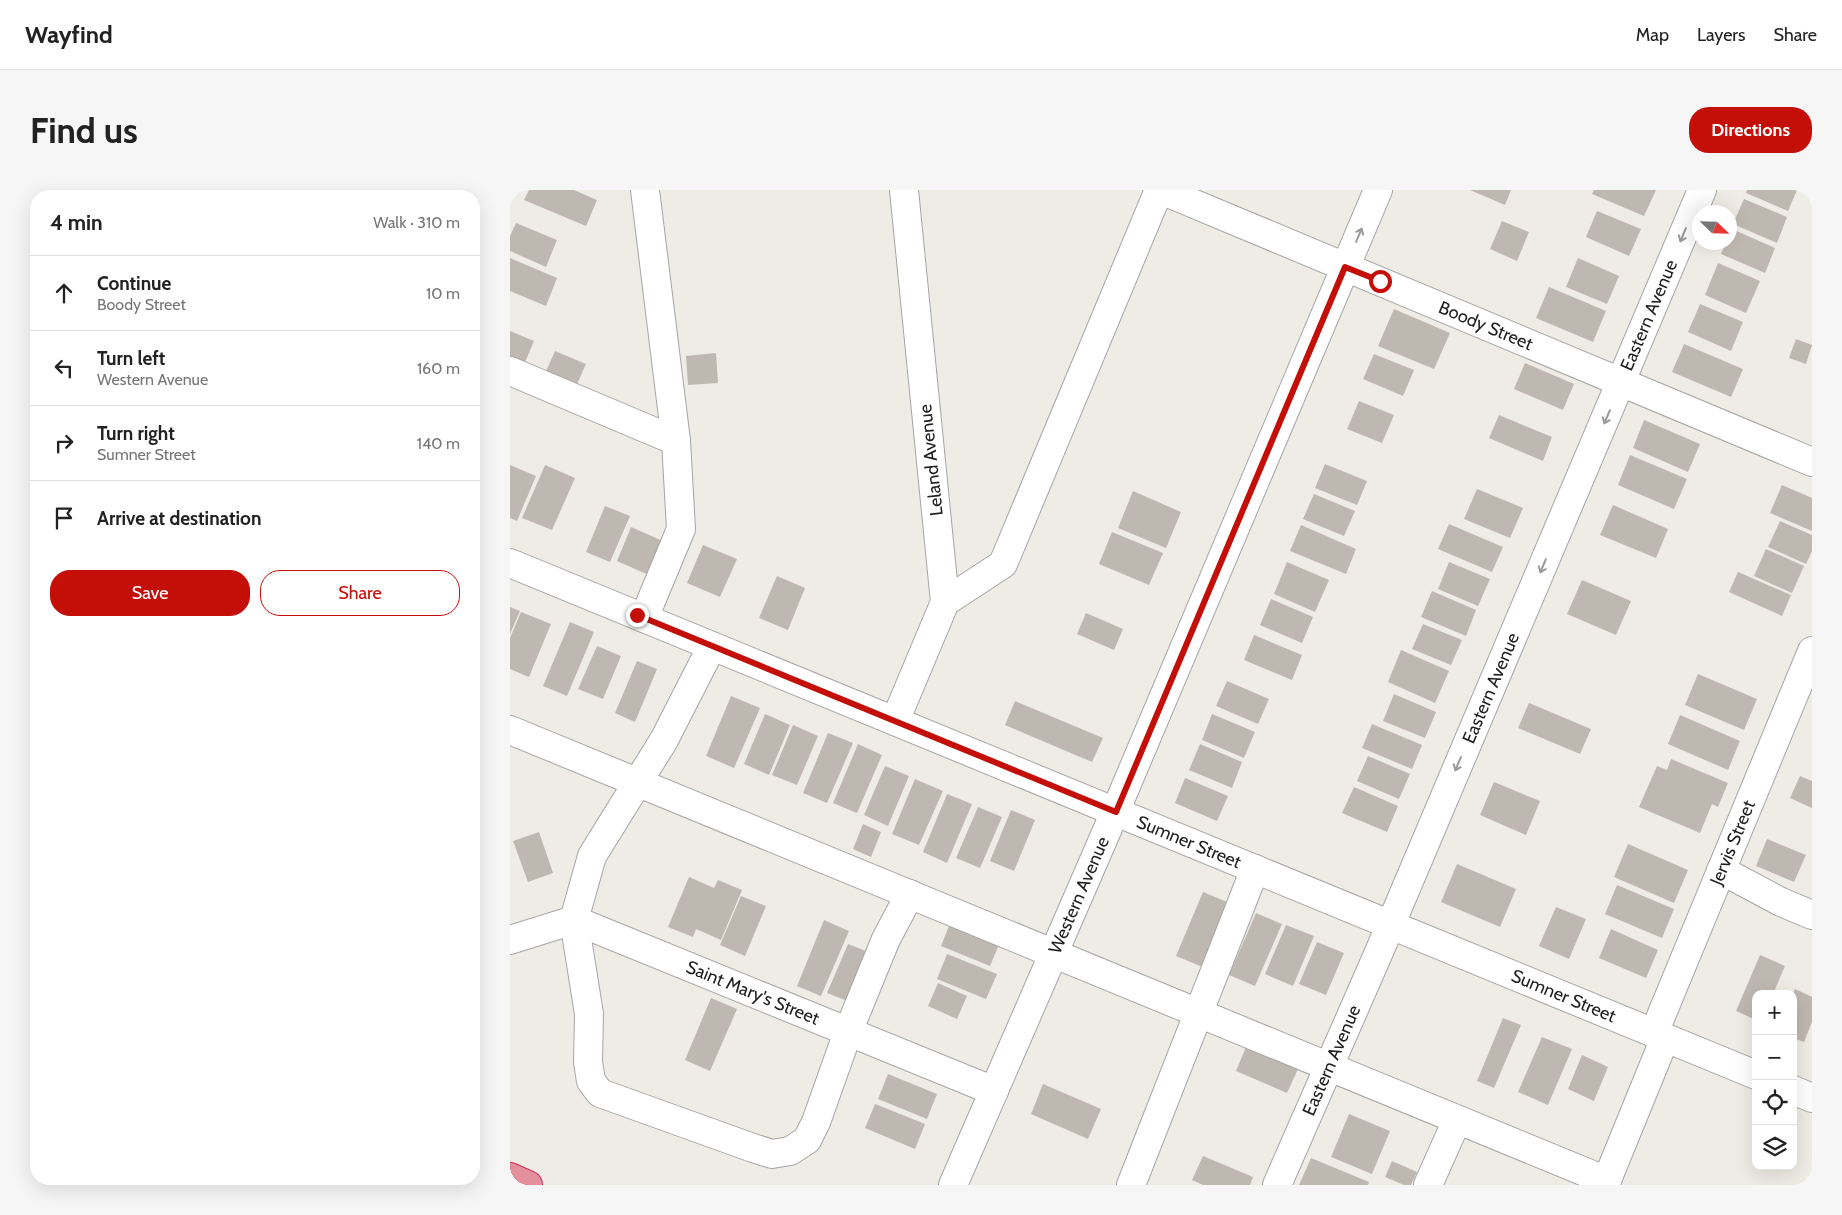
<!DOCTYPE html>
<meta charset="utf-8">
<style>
body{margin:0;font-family:Cabin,sans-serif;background:#f6f6f6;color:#222}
.controls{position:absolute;right:15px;bottom:15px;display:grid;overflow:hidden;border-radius:10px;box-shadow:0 5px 20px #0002}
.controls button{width:45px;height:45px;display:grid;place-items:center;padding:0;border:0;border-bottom:1px solid #e0e0e0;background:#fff;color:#222;font:25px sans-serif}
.compass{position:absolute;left:1182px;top:15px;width:45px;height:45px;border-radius:50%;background:#fff;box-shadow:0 5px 20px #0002;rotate:113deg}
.stop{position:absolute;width:15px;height:15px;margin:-11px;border:4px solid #c40f09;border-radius:50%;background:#fff}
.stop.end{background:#c40f09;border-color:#fff;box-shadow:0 1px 5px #0008}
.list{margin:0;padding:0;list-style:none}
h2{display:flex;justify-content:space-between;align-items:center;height:65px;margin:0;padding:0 20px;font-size:21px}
h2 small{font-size:16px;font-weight:400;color:#767676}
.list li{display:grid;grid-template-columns:32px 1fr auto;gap:15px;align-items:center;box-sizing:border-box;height:75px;padding:0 20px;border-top:1px solid #e0e0e0}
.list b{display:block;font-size:19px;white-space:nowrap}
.list p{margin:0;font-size:16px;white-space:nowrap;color:#767676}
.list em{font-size:16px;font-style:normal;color:#767676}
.actions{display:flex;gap:10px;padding:15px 20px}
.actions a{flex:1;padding:11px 0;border:1px solid #c40f09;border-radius:20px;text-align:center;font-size:18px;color:#c40f09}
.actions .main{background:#c40f09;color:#fff}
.icon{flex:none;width:28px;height:28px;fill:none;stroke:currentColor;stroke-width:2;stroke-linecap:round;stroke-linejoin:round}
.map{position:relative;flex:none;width:1302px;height:995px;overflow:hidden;border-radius:20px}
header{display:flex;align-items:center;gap:30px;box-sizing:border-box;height:70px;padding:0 25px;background:#fff;border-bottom:1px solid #e0e0e0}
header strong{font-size:24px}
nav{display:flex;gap:28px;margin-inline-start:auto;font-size:18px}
.intro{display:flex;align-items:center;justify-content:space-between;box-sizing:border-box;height:120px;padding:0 30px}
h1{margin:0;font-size:35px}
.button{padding:12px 22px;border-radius:20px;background:#c40f09;color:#fff;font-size:18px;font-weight:700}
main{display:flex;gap:30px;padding:0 30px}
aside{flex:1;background:#fff;border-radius:20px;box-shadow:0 5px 20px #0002}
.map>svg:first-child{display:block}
.building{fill:#bfb8b1}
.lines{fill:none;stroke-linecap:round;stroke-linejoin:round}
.minor-casing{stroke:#a5a5a5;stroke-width:30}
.highway-casing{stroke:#d32c5f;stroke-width:30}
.minor{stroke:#fff;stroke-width:28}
.highway{stroke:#e3909c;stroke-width:28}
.oneway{stroke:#9a9a9a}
.route{stroke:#c40f09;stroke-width:6}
.labels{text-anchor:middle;stroke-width:4.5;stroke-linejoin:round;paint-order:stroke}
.street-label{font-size:18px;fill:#1e1e1e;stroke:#fff}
</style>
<header>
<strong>Wayfind</strong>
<nav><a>Map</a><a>Layers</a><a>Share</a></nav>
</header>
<div class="intro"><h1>Find us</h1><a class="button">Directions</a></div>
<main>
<aside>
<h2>4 min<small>Walk · 310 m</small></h2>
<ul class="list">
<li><svg class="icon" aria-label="ahead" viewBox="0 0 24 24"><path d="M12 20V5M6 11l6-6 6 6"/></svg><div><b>Continue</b><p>Boody Street</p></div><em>10 m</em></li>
<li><svg class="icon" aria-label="left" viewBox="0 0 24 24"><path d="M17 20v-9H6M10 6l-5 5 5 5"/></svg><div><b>Turn left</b><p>Western Avenue</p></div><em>160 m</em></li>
<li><svg class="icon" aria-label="right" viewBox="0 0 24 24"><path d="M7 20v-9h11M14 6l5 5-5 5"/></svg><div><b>Turn right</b><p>Sumner Street</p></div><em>140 m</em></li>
<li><svg class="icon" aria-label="arrive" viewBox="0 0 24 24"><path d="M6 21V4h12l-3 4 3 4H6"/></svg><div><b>Arrive at destination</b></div></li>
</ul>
<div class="actions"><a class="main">Save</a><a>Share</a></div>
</aside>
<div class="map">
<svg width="1302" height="995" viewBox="0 0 1302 995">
<rect width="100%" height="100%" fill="#efece5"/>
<path class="building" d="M19,0H64L87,10L76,36L14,10Z
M960,0H1001L995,15Z
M1084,0H1146L1134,26L1082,4Z
M1237,0H1287L1278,21L1236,3Z
M1234,9L1277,27L1267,53L1223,34Z
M1087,21L1131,39L1119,66L1076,47Z
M992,31L1019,42L1007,71L980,59Z
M6,33L47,50L36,77L0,61V46Z
M1222,39L1265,58L1255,83L1211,64L1216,52H1220V44Z
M0,68L47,88L36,116L0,101Z
M1068,68L1109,86L1097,114L1056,97Z
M1208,73L1250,91L1236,123L1195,105Z
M1039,97L1096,121L1083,152L1026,128Z
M1190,114L1233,132L1221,161L1178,142Z
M884,119L940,143L924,179L868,156Z
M0,141L24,151L13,177L0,171Z
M1286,149L1302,155L1296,174L1279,168Z
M1174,154L1233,179L1221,207L1162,182Z
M45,161L76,174L64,201L33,188Z
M206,163L208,193L178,195L176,166Z
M864,164L904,180L893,206L853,189Z
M1015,173L1064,194L1053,220L1004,199Z
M849,211L884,225L872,253L837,239Z
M989,225L1042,247L1033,271L979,248Z
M1134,230L1190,254L1178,282L1123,258Z
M1120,265L1177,289L1164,319L1108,295Z
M815,274L857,291L847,315L805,298Z
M0,275L26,286L7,331L0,328Z
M35,275L65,288L42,340L12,328Z
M1272,295L1302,308V341L1260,323Z
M967,299L1013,318L1000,348L954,329Z
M623,301L671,322L656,358L608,338Z
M804,304L845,321L834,346L793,329Z
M1103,315L1158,339L1146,368L1090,345Z
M95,316L120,326L100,372L76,362Z
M1270,331L1302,345V361L1296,374L1258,357Z
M939,334L993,357L982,382L928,359Z
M791,335L846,359L836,384L780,361Z
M121,337L155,352L141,386L107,371Z
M602,342L653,363L639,395L589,374Z
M193,355L227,369L210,407L177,393Z
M1256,359L1294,376L1282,403L1244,386Z
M777,372L819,390L805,422L764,404Z
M939,372L980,389L968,416L928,399Z
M1228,382L1281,405L1272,426L1219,402Z
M267,386L295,398L278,440L249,428Z
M1072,390L1121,411L1106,445L1057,424Z
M922,401L966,420L956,446L911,427Z
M761,409L803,427L792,453L750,435Z
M0,417L10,421L0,444Z
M11,422L41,434L19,487L0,479V448Z
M576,423L613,439L604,460L567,444Z
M60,432L84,442L57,506L33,496Z
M913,434L952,450L941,475L902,459Z
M744,445L792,465L782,490L734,470Z
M87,456L111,466L93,509L68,499Z
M891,460L939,481L925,513L878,492Z
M127,471L147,479L125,532L105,523Z
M1188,484L1247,509L1234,540L1175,515Z
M717,491L759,509L748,534L706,516Z
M884,504L926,522L915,548L873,531Z
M221,506L250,518L224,578L196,566Z
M505,511L593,548L582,572L495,535Z
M1019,513L1081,539L1070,564L1008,538Z
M255,524L280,535L259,585L234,574Z
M702,524L745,542L734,568L692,550Z
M1170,525L1230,551L1218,580L1158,554Z
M862,534L912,555L902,579L852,558Z
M283,535L308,546L287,595L262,585Z
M318,543L343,553L317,613L293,603Z
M348,554L372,565L347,623L323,613Z
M690,554L732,572L722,598L679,580Z
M858,566L900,584L889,609L847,591Z
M1161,569L1218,593L1208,617L1202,614L1190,643L1129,617L1147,576L1157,580Z
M375,576L399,586L378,636L354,625Z
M1290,586L1302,591V618L1280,608Z
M675,588L718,606L707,631L665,613Z
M405,589L433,601L409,655L382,644Z
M984,592L1030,611L1016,645L970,625Z
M844,597L888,616L877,642L832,623Z
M437,604L462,614L437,673L413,662Z
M468,617L492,627L470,678L446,668Z
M501,620L525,630L504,681L480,671Z
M353,634L371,642L361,667L343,659Z
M29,642L43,683L18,692L3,651Z
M1257,649L1296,665L1284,692L1246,676Z
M1118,654L1178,680L1164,713L1104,687Z
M947,674L1006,699L990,737L931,712Z
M179,687L204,698L208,690L232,700L211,750L186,739L183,747L158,737Z
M1107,695L1164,719L1152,748L1095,724Z
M693,702L722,714L695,778L666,766Z
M231,706L256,716L235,766L210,755Z
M1046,717L1076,729L1059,769L1029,756Z
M746,723L772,734L745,796L719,785Z
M314,730L339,741L311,806L287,796Z
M441,731L490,752L480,776L431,756Z
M776,735L804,746L783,796L755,784Z
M1101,739L1148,760L1136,788L1089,768Z
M807,752L834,763L816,805L789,794Z
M338,754L361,763L340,812L317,803Z
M437,764L487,784L476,809L427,789Z
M1250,765L1275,776L1263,804H1246V830L1226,821Z
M428,793L457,806L447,829L418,816Z
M1285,799L1302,807V832L1294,852L1283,848V804Z
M201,808L227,819L200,881L175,870Z
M993,828L1011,835L984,898L967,891Z
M1032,847L1062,859L1038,915L1008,902Z
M736,857L788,879L777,903L726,881Z
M1072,865L1098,877L1084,911L1058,899Z
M378,884L427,904L417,929L368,909Z
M533,894L591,919L578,949L521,924Z
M365,914L415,934L405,959L355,938Z
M839,924L880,941L862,984L821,967Z
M693,966L743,987L740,995H693L682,990Z
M801,968L859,992L858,995H789Z
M882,971L907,982L901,995H894L875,987Z"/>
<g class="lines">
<defs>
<g id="minor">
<path id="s1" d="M651,0L1302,272"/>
<path d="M0,181L166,251"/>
<path id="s2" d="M0,373L1246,885"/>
<path d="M435,412L493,374L649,0"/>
<path d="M134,428L171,339L166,251L135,0"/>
<path d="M202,456L154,550L82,666L64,730L79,824L78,872L81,891L90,903L243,958L262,964L280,961L297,950L306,932L338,842L376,749L400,704"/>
<path d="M385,531L435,412L394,0"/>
<path d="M0,540L1097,991"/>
<path d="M1211,680L1271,712L1302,725"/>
<path id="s3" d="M0,750L64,730L484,901"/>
<path id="s4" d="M1144,843L1302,461"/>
<path d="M1283,900L1302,908"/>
<path id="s5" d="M443,995L605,622L868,0"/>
<path d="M621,995L745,679"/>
<path id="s6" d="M767,995L869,762L1192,0"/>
<path d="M918,995L947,930"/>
<path d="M1095,995L1155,848"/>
</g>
<path id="highway" d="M0,987L18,995"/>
</defs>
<use href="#minor" class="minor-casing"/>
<use href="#highway" class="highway-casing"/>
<use href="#minor" class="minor"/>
<use href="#highway" class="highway"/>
</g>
<defs><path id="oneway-shaft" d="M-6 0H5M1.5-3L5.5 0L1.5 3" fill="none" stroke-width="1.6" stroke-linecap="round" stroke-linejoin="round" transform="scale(1.25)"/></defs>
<g class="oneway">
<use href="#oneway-shaft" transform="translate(849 45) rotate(-67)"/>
<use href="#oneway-shaft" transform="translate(1173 45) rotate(113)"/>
<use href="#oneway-shaft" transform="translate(1097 227) rotate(113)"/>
<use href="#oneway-shaft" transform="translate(1033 376) rotate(113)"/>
<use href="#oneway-shaft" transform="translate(948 574) rotate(113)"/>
</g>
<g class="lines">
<path class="route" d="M127,425L606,622L835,77L870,91"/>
</g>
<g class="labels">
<g class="street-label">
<text dy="6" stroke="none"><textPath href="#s6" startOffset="946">Eastern Avenue</textPath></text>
<text dy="6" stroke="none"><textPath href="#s1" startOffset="352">Boody Street</textPath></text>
<text transform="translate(421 270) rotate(-96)" y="6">Leland Avenue</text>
<text dy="6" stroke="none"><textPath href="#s6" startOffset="541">Eastern Avenue</textPath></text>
<text dy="6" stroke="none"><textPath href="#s2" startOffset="734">Sumner Street</textPath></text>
<text dy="6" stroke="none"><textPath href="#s4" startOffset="206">Jervis Street</textPath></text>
<text dy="6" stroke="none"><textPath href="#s5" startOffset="316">Western Avenue</textPath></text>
<text dy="6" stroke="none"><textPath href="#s3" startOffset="260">Saint Mary's Street</textPath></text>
<text dy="6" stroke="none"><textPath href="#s2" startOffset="1139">Sumner Street</textPath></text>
<text dy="6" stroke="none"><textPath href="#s6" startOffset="136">Eastern Avenue</textPath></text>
</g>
</g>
</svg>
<div class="controls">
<button>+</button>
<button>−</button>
<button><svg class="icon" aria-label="locate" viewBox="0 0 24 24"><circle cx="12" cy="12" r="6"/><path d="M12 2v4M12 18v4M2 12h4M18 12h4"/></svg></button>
<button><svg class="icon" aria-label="layers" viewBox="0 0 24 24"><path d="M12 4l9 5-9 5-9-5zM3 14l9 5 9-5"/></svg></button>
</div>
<svg class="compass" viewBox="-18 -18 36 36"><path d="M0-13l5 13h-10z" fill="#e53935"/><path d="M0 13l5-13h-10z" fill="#767676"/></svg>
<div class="stop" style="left:870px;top:91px"></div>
<div class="stop end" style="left:127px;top:425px"></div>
</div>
</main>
